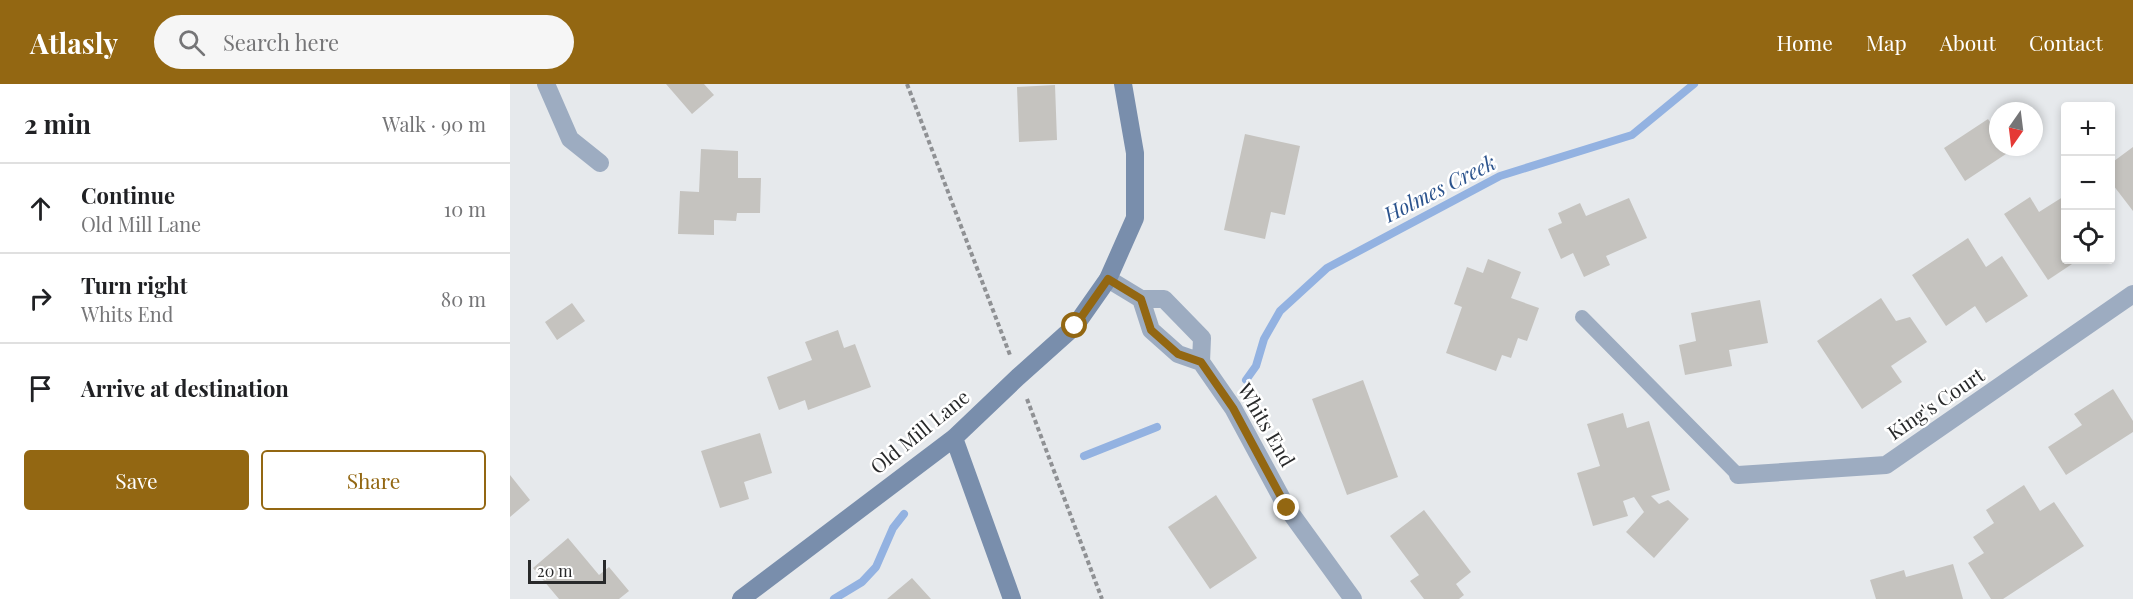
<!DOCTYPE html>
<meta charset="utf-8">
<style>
body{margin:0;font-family:"Playfair Display",serif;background:#f6f6f6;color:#202124}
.controls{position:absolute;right:18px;top:18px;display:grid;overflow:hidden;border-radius:6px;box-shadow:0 3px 9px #0003}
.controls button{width:54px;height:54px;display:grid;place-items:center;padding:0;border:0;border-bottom:2px solid #e0e0e0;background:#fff;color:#202124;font:30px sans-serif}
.compass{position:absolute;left:1479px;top:18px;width:54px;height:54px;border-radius:50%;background:#fff;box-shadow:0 3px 9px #0003;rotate:194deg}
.scale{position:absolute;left:18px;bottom:15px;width:78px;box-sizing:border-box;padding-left:6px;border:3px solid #28292a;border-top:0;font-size:16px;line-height:21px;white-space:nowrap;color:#28292a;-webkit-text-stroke:4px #fff;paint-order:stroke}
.stop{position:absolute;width:18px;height:18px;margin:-14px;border:4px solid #936712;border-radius:50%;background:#fff}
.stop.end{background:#936712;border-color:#fff;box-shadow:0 2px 6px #0008}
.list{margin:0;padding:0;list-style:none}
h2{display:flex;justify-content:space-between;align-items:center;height:78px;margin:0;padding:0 24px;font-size:26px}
h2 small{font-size:20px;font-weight:400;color:#757577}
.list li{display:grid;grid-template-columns:39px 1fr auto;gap:18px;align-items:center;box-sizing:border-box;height:90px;padding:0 24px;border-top:2px solid #e0e0e0}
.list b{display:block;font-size:22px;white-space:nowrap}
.list p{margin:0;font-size:20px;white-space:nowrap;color:#757577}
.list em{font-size:20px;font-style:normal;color:#757577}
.actions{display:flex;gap:12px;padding:18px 24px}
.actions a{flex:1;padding:14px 0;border:2px solid #936712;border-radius:6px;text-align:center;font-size:21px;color:#936712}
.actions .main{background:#936712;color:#fff}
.icon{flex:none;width:33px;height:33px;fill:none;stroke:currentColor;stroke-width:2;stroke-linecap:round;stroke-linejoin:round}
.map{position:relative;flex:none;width:1623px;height:515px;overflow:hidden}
header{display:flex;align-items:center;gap:36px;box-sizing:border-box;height:84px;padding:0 30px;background:#936712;color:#fff}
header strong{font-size:28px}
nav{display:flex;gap:33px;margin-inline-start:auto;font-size:21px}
.search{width:420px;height:54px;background:#f6f6f6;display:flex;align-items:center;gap:15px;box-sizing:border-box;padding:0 21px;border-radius:33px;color:#757577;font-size:22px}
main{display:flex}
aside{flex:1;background:#fff}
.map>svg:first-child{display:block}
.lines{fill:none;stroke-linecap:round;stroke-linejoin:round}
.stream{stroke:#93b2e1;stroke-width:8}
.building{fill:#c5c3bf}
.path{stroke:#8f9194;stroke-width:4;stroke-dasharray:4.5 3;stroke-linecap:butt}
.lane{stroke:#9dacc1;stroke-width:14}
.street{stroke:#9dacc1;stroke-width:18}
.secondary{stroke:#798eac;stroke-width:18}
.route{stroke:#936712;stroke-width:8}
.labels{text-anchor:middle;stroke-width:5;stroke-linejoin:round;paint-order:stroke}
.street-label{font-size:20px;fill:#28292a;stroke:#fff}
.water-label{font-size:21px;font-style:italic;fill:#2b538d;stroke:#fff}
</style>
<header>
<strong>Atlasly</strong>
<div class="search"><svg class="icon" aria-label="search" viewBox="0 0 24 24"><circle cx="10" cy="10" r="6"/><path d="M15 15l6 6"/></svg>Search here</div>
<nav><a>Home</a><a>Map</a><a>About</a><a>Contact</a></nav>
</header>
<main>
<aside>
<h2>2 min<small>Walk · 90 m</small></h2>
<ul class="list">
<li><svg class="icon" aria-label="ahead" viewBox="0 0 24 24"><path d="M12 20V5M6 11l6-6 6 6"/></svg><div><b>Continue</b><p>Old Mill Lane</p></div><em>10 m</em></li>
<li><svg class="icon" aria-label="right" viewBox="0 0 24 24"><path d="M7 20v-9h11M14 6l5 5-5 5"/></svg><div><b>Turn right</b><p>Whits End</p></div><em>80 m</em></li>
<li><svg class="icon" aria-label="arrive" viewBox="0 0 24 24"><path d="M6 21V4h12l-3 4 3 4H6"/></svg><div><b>Arrive at destination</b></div></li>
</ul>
<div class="actions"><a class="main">Save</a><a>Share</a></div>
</aside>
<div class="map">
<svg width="1623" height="515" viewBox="0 0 1623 515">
<rect width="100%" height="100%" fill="#e6e9ec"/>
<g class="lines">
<path class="stream" d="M736,296L746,282L754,255L770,227L817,184L990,92L1122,51L1184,0
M574,372L647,343
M324,515L352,498L366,483L383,444L394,430"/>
</g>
<path class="building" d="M156,0H194L204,11L182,30Z
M545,1L547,56L509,58L507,3Z
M1478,35L1488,51V63H1496L1499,68L1455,97L1434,64Z
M735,50L790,62L775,131L761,128L755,155L714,146Z
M1623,63V127L1600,97V80Z
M191,65L228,67V94H251L250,129H227L226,137L204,136V151L168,150L170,107L189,108Z
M1556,111V176H1564L1565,178L1538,196L1494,130L1520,113L1529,128Z
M1119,114L1137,154L1096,172L1100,181L1074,193L1063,169L1051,175L1038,145L1052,139L1048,129L1070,119L1076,132Z
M1458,154L1476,183L1492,172L1518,212L1476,239L1465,222L1436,242L1402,191Z
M978,175L1011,188L1001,214L1029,224L1017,257L1008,254L1001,274L992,271L986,287L936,269L952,223L944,220L957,183L973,189Z
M1371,214L1386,237L1400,233L1417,258L1381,282L1392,298L1352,325L1307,257Z
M1250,216L1258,259L1219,266L1222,282L1175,291L1169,261L1186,257L1181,229Z
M62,219L75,237L47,256L35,238Z
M328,246L334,264L345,260L361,303L298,326L295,316L269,326L257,293L302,276L295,258Z
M853,296L888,393L837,411L802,315Z
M1603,305L1623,337V348L1556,391L1538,363L1572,341L1564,330Z
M1113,329L1117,344L1139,337L1160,406L1141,412L1149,420L1158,416L1179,435L1144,474L1116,448L1134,428L1124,413L1113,417L1118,432L1083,442L1067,389L1090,382L1077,340Z
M250,349L262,389L234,398L239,415L210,424L191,367Z
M0,391L20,416L0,433Z
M1514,401L1530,427L1544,418L1574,462L1493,515H1481L1458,479L1474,469L1463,453L1484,439L1476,426Z
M706,411L747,474L700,505L658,443Z
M914,426L961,488L946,500L954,511L949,515H914L900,497L909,491L880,452Z
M58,454L89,491L99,483L119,507L109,515H49L23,484Z
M1443,480L1453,515H1366L1360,496L1394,486L1396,493Z
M402,494L421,515H377Z"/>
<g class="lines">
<path class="path" d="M397,0L500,271
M517,315L592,515"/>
<path class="lane" d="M1072,233L1228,391"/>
<path class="street" d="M36,0L60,55L90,79
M598,195L631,215
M691,278L668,270L641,246L631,215H654L692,254L691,278L723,324L777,424L843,515
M1228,391L1376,381L1623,210"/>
<path class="secondary" d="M444,354L502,515
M231,515L444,354L508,293L565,242L598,195L625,134V69L613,0"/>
</g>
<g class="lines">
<path class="route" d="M565,242L598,195L631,215L641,246L668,270L691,278L723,324L777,424"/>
</g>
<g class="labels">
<g class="street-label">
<text transform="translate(1426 320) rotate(-34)" y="7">King's Court</text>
<text transform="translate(756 341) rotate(60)" y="7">Whits End</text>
<text transform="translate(410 348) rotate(-39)" y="7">Old Mill Lane</text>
</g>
<g class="water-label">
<text transform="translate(930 105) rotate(-27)" y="7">Holmes Creek</text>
</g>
</g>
</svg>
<div class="controls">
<button>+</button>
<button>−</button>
<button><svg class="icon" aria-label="locate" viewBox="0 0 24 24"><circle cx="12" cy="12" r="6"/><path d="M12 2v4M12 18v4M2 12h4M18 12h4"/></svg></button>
</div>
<svg class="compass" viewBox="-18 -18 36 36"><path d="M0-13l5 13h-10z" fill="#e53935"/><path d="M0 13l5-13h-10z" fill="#757577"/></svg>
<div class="scale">20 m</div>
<div class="stop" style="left:565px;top:242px"></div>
<div class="stop end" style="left:777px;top:424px"></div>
</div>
</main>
